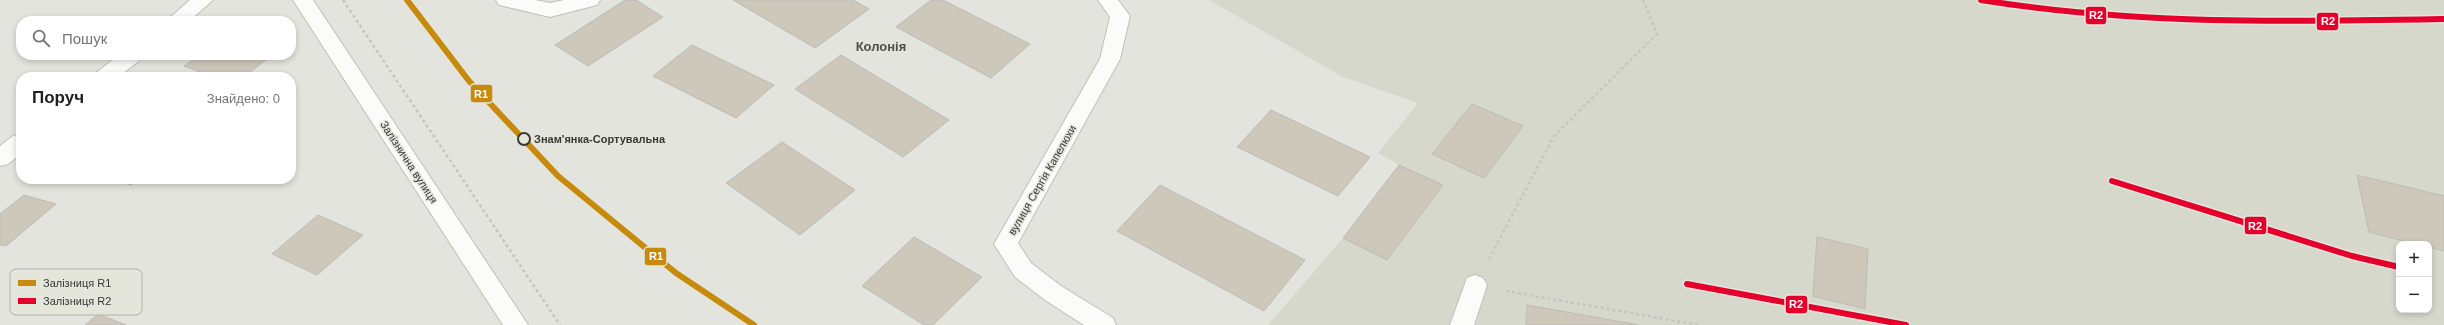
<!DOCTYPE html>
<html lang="uk">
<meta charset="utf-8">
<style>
body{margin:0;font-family:Helvetica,sans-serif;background:#f2f2f2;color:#202124}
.controls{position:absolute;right:12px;bottom:12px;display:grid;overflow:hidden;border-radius:8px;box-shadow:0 2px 6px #0003}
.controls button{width:36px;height:36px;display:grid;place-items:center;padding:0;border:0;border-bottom:1px solid #e0e0e0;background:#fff;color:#202124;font:20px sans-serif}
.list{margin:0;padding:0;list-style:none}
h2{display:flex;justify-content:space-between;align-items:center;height:52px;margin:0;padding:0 16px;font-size:17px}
h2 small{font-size:13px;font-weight:400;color:#757577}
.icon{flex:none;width:22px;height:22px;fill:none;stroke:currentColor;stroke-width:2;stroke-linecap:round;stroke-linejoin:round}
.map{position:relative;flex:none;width:2444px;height:325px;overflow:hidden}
.search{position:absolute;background:#fff;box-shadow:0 2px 6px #0003;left:16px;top:16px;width:280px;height:44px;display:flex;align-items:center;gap:10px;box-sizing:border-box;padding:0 14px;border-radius:16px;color:#757577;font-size:15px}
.panel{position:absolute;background:#fff;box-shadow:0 2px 6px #0003;left:16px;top:72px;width:280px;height:112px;border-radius:16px}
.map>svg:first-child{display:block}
.built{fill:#d6d8cc;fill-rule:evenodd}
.building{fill:#cec8ba;stroke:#bcbcb8}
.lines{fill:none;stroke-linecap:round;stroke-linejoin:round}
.minor-casing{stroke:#bfc0bb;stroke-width:2}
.path{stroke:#c5c5c3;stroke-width:2.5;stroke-dasharray:3 3;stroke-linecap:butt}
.minor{fill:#fbfbfa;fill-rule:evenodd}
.rail-1-casing{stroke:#e4e6dc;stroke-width:9}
.rail-2-casing{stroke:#e4e6dc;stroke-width:9}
.rail-1{stroke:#c78a0d;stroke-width:6}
.rail-2{stroke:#e4002b;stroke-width:6}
.stop-dot{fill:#e4e6dc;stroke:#373834;stroke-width:2}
.labels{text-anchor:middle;stroke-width:3;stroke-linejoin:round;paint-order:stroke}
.stop-label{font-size:11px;font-weight:bold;fill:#373834;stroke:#e4e6dc;text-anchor:start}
.street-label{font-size:11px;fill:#373834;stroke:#e4e6dc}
.quarter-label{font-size:13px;font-weight:bold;fill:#4f5048;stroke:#e4e6dc}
.key{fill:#e4e6dc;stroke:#b0b2aa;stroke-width:1}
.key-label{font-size:11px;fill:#373834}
.line-badge{stroke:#e4e6dc;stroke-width:1.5}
.badge-label{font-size:11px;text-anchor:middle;font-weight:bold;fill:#fff}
</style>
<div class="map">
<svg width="2444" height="325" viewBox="0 0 2444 325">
<rect width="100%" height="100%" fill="#e3e4de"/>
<path class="built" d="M1209,0H2444V325H1268L1343,238L1399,165L1378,153L1418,103L1343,77ZM2399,244H2429V310H2399Z"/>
<path class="building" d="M625,0H636L663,17L588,66L555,45Z
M733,0H853L869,9L815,48Z
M931,0H943L1030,44L991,78L896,27Z
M692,45L774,85L736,118L653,76Z
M200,55H272L244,77H213L184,66Z
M841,55L949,120L903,157L795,89Z
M1472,104L1523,126L1484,178L1432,154Z
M1271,110L1370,157L1338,196L1237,147Z
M782,142L855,190L800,235L726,183Z
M1399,165L1443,185L1387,260L1343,238Z
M2357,175L2444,196V251L2429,247V244H2416L2369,232Z
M114,179H137L131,185Z
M1160,185L1305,260L1264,311L1117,231Z
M24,195L56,204L6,246L0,245V214Z
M318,215L363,235L317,275L272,254Z
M914,237L982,277L933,325H924L862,286Z
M1817,237L1868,249L1865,309L1813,296Z
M1527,305L1639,325H1526Z
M98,314L126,325H85Z"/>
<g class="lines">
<defs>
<path id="minor" d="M190,0H213L189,21H166Z
M293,0H313L528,325H503Z
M496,0H535L550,3L564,0H600L597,5L550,17L499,5Z
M1098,0H1118L1130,16L1120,59L1018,243L1031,263L1061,286L1113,318L1116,325H1084L1045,300L1015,277L994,244L1100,59L1110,17Z
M119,55H143L140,60L118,77H94L97,72Z
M21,134V154L8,164L0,166V146L13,136Z
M1475,275L1483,278L1487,285L1474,325H1450L1467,278Z"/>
</defs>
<use href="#minor" class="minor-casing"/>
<path class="path" d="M343,0L560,325
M1489,259L1554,136L1657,34L1643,0
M1506,291L1699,325"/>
<use href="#minor" class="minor"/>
<defs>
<path id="rail-1" d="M407,0L469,81L558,176L676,273L754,325"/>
<path id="rail-2" d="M1981,0C2136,25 2288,22 2444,19
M2112,181L2352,256L2399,267
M1687,284L1906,325"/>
</defs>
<use href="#rail-1" class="rail-1-casing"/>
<use href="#rail-2" class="rail-2-casing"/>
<use href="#rail-1" class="rail-1"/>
<use href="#rail-2" class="rail-2"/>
</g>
<circle class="stop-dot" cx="524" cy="139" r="6"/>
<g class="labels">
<g class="stop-label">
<text x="534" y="143">Знам'янка-Сортувальна</text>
</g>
<g class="street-label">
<text transform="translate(409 162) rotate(57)" y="4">Залізнична вулиця</text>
<text transform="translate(1042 180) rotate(-60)" y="4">вулиця Сергія Капелюхи</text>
</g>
<g class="quarter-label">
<text x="881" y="51">Колонія</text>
</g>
</g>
<rect x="10" y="269" width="132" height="46" rx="6" class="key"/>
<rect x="18" y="280" width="18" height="6" fill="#c78a0d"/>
<rect x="18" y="298" width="18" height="6" fill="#e4002b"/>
<g class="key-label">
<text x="43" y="287">Залізниця R1</text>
<text x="43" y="305">Залізниця R2</text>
</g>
<g class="line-badge">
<rect x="2085" y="6" width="22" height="19" rx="4" fill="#e4002b"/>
<rect x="2316" y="12" width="23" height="19" rx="4" fill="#e4002b"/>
<rect x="470" y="84" width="23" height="19" rx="4" fill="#c78a0d"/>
<rect x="2244" y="216" width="23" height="19" rx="4" fill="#e4002b"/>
<rect x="644" y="247" width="23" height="19" rx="4" fill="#c78a0d"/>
<rect x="1785" y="295" width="23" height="19" rx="4" fill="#e4002b"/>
</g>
<g class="badge-label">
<text x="2096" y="19">R2</text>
<text x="2328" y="25">R2</text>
<text x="481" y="98">R1</text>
<text x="2255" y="230">R2</text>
<text x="656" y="260">R1</text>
<text x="1796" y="308">R2</text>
</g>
</svg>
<div class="controls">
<button>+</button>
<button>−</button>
</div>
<div class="search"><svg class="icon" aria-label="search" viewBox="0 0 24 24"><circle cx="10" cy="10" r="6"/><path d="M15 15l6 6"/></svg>Пошук</div>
<section class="panel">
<h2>Поруч<small>Знайдено: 0</small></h2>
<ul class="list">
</ul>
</section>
</div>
